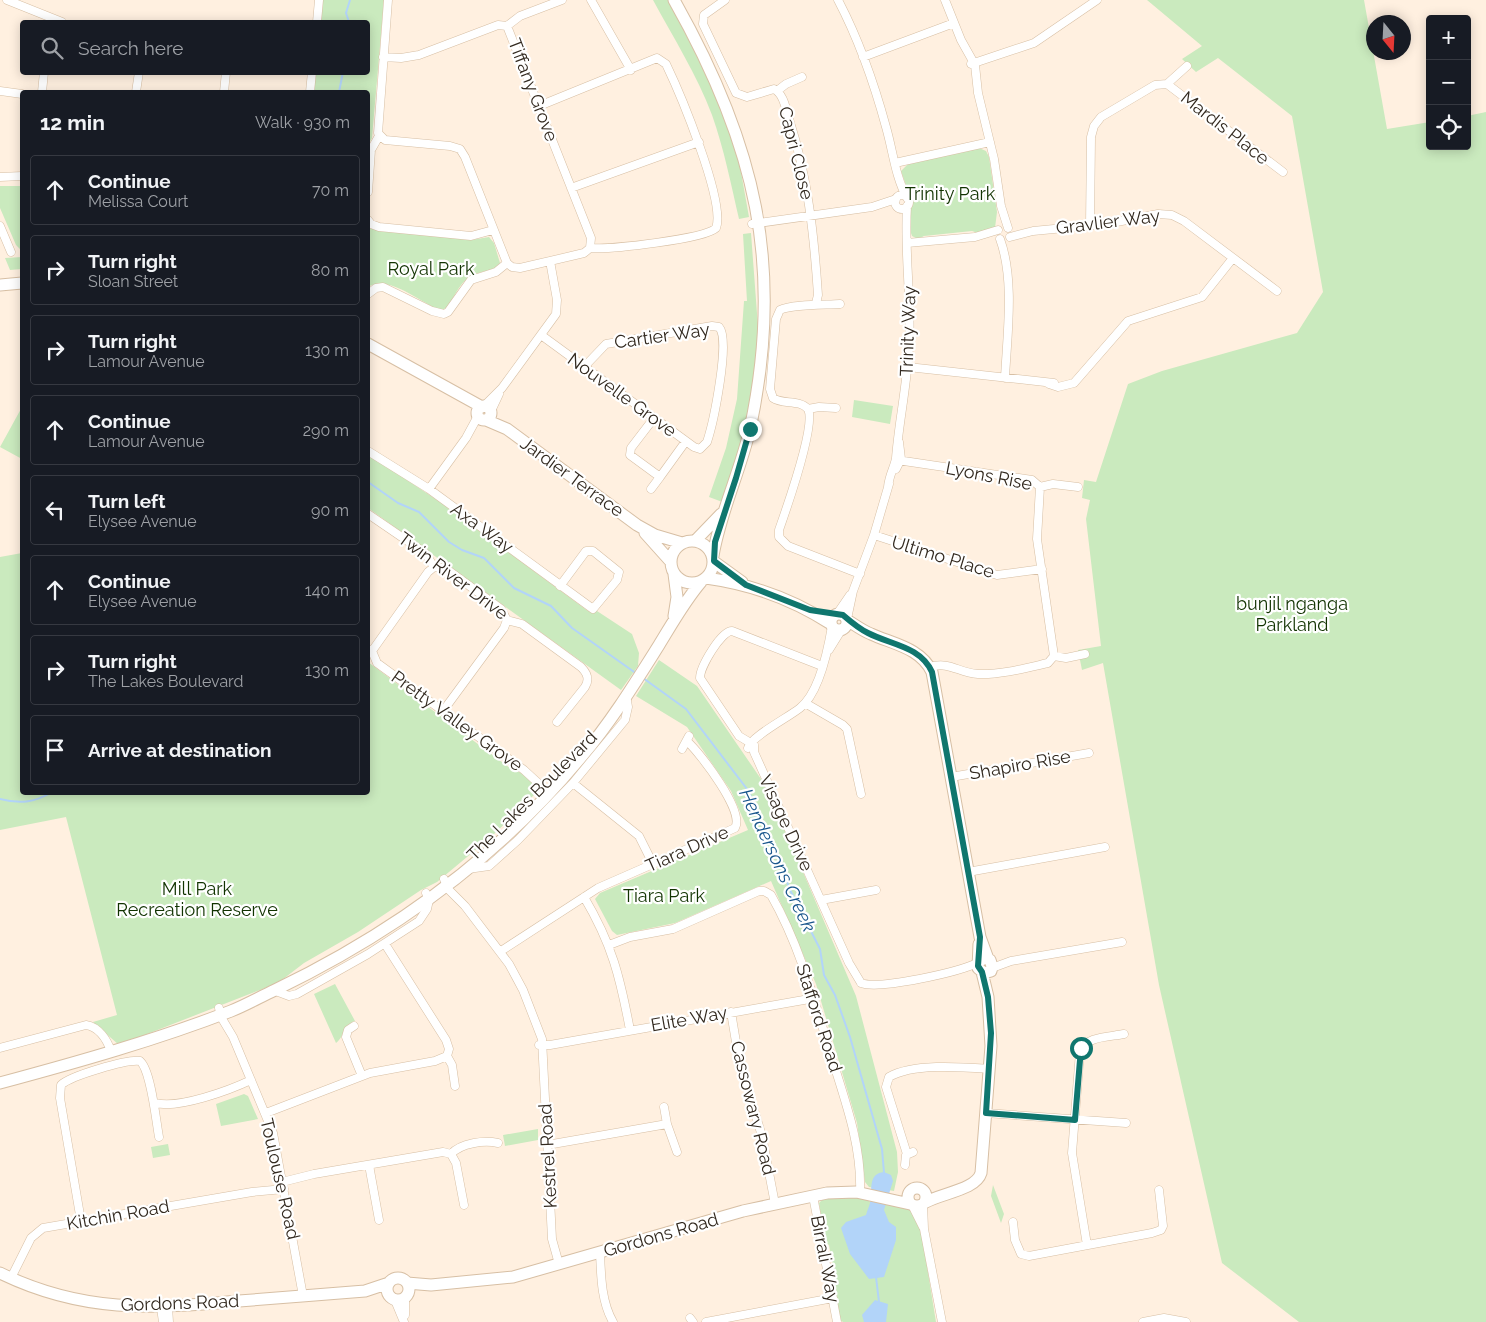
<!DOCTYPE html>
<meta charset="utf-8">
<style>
body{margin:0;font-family:Raleway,sans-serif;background:#20242c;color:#f1f3f6}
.controls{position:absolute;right:15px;top:15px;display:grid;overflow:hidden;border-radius:5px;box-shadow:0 2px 12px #0003}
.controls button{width:45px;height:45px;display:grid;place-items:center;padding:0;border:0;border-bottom:1px solid #363941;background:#171b24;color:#f1f3f6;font:25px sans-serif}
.compass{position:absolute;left:1366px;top:15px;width:45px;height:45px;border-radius:50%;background:#171b24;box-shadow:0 2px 12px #0003;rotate:162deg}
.stop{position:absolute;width:15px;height:15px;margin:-11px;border:4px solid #0f766e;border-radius:50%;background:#fff}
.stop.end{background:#0f766e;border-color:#fff;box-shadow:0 1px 5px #0008}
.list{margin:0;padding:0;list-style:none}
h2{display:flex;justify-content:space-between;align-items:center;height:65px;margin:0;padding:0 20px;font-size:21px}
h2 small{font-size:16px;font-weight:400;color:#9ea1a6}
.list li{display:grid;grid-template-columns:32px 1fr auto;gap:15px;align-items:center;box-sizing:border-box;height:70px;margin:0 10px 10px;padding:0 10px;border:1px solid #363941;border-radius:5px}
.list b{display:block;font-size:19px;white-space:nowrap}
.list p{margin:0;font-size:16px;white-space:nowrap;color:#9ea1a6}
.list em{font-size:16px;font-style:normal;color:#9ea1a6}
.icon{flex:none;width:28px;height:28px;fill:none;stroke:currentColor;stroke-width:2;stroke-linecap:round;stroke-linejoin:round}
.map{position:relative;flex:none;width:1486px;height:1322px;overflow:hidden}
.search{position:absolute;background:#171b24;box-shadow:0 2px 12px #0003;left:20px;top:20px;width:350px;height:55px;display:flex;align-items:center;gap:12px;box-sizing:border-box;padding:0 18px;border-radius:5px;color:#9ea1a6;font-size:19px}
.panel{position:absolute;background:#171b24;box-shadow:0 2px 12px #0003;left:20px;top:90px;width:350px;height:705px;border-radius:5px}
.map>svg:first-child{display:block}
.green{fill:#caeabe}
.water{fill:#b2d4f9}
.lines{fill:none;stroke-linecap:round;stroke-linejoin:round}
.stream{stroke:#b2d4f9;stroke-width:2}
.street-casing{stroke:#d7bfa4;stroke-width:9}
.secondary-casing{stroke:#d7bfa4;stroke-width:13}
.street{stroke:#fff;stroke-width:8}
.secondary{stroke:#fff;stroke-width:11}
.route{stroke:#0f766e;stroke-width:6}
.labels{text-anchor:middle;stroke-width:4.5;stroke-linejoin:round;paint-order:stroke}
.street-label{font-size:18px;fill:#32291f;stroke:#fff}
.park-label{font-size:18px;fill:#130;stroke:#fff}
.water-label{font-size:19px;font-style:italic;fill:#19568c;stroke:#fff}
</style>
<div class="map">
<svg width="1486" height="1322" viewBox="0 0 1486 1322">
<rect width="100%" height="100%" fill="#fff0e0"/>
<path class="green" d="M322,0H384L372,138L368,145V92H314L315,73L368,72V22H320Z
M653,0H670L724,110L738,155L749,217L739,219C731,184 724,149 712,115C697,75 673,37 653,0Z
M1147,0H1364L1387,129L1430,122V146H1467V116L1486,112V1322H1299L1222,1263L1159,985L1103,663L1082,670L1078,650L1101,646L1086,519L1090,500L1082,498L1084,480L1096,482L1128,384L1162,371L1297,333L1323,292L1292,116L1218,58L1196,72L1182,59L1202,46Z
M979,148L986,151L989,157L997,212L995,228L978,233L972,231L924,236L918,239L912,236L910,230L911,200L901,171L908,164Z
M0,186H22V251L16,245L0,208Z
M368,228L471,240L489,237L494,243L500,263C493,273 478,270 468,278C458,285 454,299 446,308L442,310L435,308C417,299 387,275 368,287Z
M751,233L759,340L749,417L725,503L709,497L726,448L737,399L744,301H747L743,234Z
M22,257V269L10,270L5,258Z
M854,400L893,406L890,424L852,417Z
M22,407V459L0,447Z
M368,454L443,504L588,611H597L632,634L639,653L638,666L621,690L368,508Z
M22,553V792H368V662L514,771C522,771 531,780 535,787V794L491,837L437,882L421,890L358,932L304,963L278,983L119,1045L93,1022L117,1015L66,817L0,830V557Z
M659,660L697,686L761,779L791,844L856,996L897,1152L898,1172L894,1191L869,1187L865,1182L857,1123L816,984L771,881L675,923L617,935L612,931L595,899L600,893L748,830L731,791L687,727L636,696Z
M335,984L355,1021C343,1025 345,1036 336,1043L314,994Z
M244,1094L248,1096L258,1119L221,1126L216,1104Z
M538,1129V1140L505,1146L503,1135Z
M168,1144L170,1155L153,1158L151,1147Z
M993,1185L1004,1214L1001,1223L991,1196Z
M864,1197C870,1205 884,1205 892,1202L912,1211L921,1229L936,1322H843L840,1320L832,1278L835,1276L829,1245L825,1242L819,1203L824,1198Z"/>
<path class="water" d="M884,1172L891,1175L893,1181L884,1210L889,1222L896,1227V1240L884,1277L869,1279L850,1254L841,1228L846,1222L866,1215C867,1211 869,1207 870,1203C873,1190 867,1174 884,1172Z
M875,1300L888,1304L886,1322H864L862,1315Z"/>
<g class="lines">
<path class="stream" d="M349,22L346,13L350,0
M339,92L343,72
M368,482L398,503L419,512L449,542L462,550L484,558L514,588L551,606L572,628L637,674
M643,678L686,709L747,789L756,806L762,824L775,849L790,890L820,949L824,975L835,995L850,1037L882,1149L884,1173
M0,799C19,804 34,803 52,792
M876,1277L879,1302"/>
<defs>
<path id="street" d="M7,0L62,22
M388,0L378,133L385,140L450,146L460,149L465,157L507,263
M591,0L631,70
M725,0L704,15L703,24L736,93L747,97L774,89C784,94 786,110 789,119C808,177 814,235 818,295L816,303
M838,0C859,40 874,83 886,127C893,151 895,176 907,198
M945,0L961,40L975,65L978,93L994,159L1001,206L1008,228
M317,22L319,0
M507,26L520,16L562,0
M383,57L401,58L419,55L498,25L507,26L591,238L590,248
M863,57L954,23
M971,64L1034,43L1097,0
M1167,84L1283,172
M0,91L22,94
M777,91L786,84L802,77
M42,92L44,72
M136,92L139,72
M224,92L226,72
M310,92L312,72
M539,106L657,58L666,64C679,91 726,202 716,228C705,239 608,250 590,248
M895,163L990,142
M0,177L22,176
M571,188L699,142
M368,192L371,150L379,136
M895 202a7 7 0 1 1 14 0a7 7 0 1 1-14 0Z
M368,220L371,224L379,227L471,236L493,230
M752,224L872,207L896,199
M0,226L11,252
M1090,226L1091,137L1094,126L1101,117L1155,85L1167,84L1187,66
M1010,237L1033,231L1106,224L1158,214L1172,215L1184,221L1277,291
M1000,239C1015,280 1007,336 1005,378
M907,243L975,237L998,230
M507,263L512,267L520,268L584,253L590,248
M368,294L376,288L383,287L432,311L444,314L448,312L471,280L496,272L507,263
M541,335L694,447L700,449L707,442C713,424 731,340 719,327L712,326L606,344L584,367
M908,367L1054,383
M1049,384L1058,387L1074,383L1128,321L1202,297L1233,258
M484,406L502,388L556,314L557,300L550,261
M836,408L819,407L808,409C799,399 783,405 773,398L770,389L776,319L780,310C791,304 827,305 840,304
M808,409C816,425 786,510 779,530V537L788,546L860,574
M491,411L499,394
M654,418L631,448L630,455L660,477L686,441
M368,451L429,489L593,609L617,580L619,572L593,551H586L560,586
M897,460L1032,480L1040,487L1053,484L1078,487
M896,469L901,459L899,442
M888,487C889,475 895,466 896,458C899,421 907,385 909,347C912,300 904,253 907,206
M1040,487L1037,539L1054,656
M429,489L466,438L478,416
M651,489L660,477
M368,514L425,553L434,567
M874,535L997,575L1042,569
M434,567L445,568L501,609L507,620
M837,614L850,595
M847,619L853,591L874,535L889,484
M507,620L522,624L581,667C587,673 590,679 585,687L557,722
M368,650L372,651L377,663L524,770L549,793
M829,650L842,629
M372,651L428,572L434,567
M929,667C951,661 958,673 978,674C1000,675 1026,668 1048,663L1054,656L1066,658L1085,654
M805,703L843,725L847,729L861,794
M443,711L504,628L507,620
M754,745V752L849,963L861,983
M754,745L739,736L700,678C700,667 721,631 732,631L822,666
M748,748C750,737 789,717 800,708C819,693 828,650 832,626
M682,749L689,736
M951,777L1089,753
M573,783L639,836L653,864
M468,869L489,866L518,840L573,783L625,720L628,707L626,695
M968,872L1105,847
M444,879L448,889L465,906L509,964L523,990L542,1039L552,1239L559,1264
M584,897C612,944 620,977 630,1030
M821,900L876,890
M609,945L630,937L673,929L759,891H764L771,895C799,944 814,999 830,1052C844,1098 862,1144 860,1193
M501,951L598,888L735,828C745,811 701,755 688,742
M992,968L1011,961L1122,942
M861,983C879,990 960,972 979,962
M273,990L289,996L297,994L368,954L419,921L427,909L429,900L426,893
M219,1008L221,1017L233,1037L273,1133L303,1296
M731,1012L739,1060L762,1136L775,1204
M354,1026L348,1030L346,1037L362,1076
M539,1045H550L815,998
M0,1048L86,1025C99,1027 107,1040 111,1051
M447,1056L452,1065L455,1086
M156,1103C179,1109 230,1090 251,1080
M664,1107L667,1124
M266,1113L370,1073L435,1061L447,1056L449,1049L446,1040L385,944
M986,1113L1126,1123
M547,1145L667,1124L677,1152
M451,1154L456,1163L464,1205
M907,1154L886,1087L889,1077C913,1063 962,1067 990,1069
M369,1165L379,1220
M905,1165L906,1155L913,1152
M282,1182L314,1174L443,1152L451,1154C461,1143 484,1140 498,1143
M813,1196L837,1322
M923,1204L924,1229L942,1322
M912,1205L923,1227
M81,1221L60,1098L61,1085C70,1076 127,1059 140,1061C151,1070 156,1121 159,1137
M1013,1222L1015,1240L1021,1254L1029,1256L1152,1233L1161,1230L1163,1226L1159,1190
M1087,1245L1072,1153L1080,1052C1085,1036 1110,1037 1124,1034
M600,1252C601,1275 601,1301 613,1322
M11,1278L31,1238L43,1228L252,1192L284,1189
M394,1298L404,1322
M168,1307L169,1322
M161,1308L163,1322
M405,1315V1297
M690,1318L693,1322
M706,1322L833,1298
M1143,1322L1164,1318L1186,1322"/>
<path id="secondary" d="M674,0C755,143 785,266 750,429C740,472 720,513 713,556
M0,285L22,283
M368,344L482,407
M477 413a7 7 0 1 1 14 0a7 7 0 1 1-14 0Z
M486,420L507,429L637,525L655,535L682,543
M645,533L671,562
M671 562a21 21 0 1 1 42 0a21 21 0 1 1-42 0Z
M695,541L721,514
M713,561L742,582
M706,578C750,584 794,600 831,624
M831 622a8 8 0 1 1 16 0a8 8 0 1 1-16 0Z
M674,616L677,597L674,574
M847,620C855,625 863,631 871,634C893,644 921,648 932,672L980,937L988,959
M979,961L986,958L990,960L992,966L991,971L984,973L978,968L979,944
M0,1083C78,1062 156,1040 231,1011C246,1005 260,997 275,990C393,933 499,857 582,756C611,722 635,683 659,645C672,624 684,602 701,582
M908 1197a9 9 0 1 1 18 0a9 9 0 1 1-18 0Z
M924,1203C941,1193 976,1190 981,1173L991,1046L988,997L982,972
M0,1273C82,1313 151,1309 239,1301C281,1298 323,1294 365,1291L389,1283
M387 1289a11 11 0 1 1 22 0a11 11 0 1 1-22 0Z
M407,1283L431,1285L513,1277L743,1211L827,1193L856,1192L910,1204"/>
</defs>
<use href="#street" class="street-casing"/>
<use href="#secondary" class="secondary-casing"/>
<use href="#street" class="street"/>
<use href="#secondary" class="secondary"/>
</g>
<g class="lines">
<path class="route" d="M750,429L736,478L715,542L714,561L746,585L810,610L843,615C850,621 858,628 868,633C891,645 920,646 932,672L980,937L978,966L982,972L988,997L991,1033L986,1113L1075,1120L1081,1048"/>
</g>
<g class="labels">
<g class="street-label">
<text transform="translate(533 90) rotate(69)" y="6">Tiffany Grove</text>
<text transform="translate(1225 128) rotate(38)" y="6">Mardis Place</text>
<text transform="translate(796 153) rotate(76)" y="6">Capri Close</text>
<text transform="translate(1108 222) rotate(-7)" y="6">Gravlier Way</text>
<text transform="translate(908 331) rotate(-88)" y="6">Trinity Way</text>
<text transform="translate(662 336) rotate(-8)" y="6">Cartier Way</text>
<text transform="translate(622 395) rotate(36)" y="6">Nouvelle Grove</text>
<text transform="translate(989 476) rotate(11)" y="6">Lyons Rise</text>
<text transform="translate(572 477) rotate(36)" y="6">Jardier Terrace</text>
<text transform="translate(482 528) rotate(36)" y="6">Axa Way</text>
<text transform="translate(943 557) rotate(17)" y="6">Ultimo Place</text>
<text transform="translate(453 576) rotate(37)" y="6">Twin River Drive</text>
<text transform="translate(457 721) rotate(36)" y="6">Pretty Valley Grove</text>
<text transform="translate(1020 765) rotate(-10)" y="6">Shapiro Rise</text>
<text transform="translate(532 796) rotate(-45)" y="6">The Lakes Boulevard</text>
<text transform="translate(786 823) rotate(65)" y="6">Visage Drive</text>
<text transform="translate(687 849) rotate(-24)" y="6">Tiara Drive</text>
<text transform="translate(819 1018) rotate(72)" y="6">Stafford Road</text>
<text transform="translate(689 1019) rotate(-10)" y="6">Elite Way</text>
<text transform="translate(753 1108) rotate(76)" y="6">Cassowary Road</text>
<text transform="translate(548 1156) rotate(-93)" y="6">Kestrel Road</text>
<text transform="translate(280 1179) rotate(77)" y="6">Toulouse Road</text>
<text transform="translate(118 1215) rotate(-10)" y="6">Kitchin Road</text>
<text transform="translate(661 1235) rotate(-16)" y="6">Gordons Road</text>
<text transform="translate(825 1259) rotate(79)" y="6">Birrali Way</text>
<text transform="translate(180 1303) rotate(-2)" y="6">Gordons Road</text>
</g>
<g class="park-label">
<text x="950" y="200">Trinity Park</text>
<text x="431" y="275">Royal Park</text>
<text x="1292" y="610">bunjil nganga<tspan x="1292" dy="21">Parkland</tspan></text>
<text x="197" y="895">Mill Park<tspan x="197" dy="21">Recreation Reserve</tspan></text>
<text x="664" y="902">Tiara Park</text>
</g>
<g class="water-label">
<text transform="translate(778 860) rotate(65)" y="7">Hendersons Creek</text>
</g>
</g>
</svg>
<div class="controls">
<button>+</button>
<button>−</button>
<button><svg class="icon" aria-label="locate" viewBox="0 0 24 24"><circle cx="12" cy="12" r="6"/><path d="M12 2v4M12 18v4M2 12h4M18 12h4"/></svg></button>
</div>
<svg class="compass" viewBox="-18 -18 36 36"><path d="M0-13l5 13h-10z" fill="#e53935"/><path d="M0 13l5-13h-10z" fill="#9ea1a6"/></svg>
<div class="stop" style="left:1081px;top:1048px"></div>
<div class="stop end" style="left:750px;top:429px"></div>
<div class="search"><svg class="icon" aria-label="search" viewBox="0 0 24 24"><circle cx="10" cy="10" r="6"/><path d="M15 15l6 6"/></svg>Search here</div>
<section class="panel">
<h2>12 min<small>Walk · 930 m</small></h2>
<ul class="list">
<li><svg class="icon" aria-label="ahead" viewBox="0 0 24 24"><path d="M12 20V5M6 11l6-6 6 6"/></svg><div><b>Continue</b><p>Melissa Court</p></div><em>70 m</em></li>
<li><svg class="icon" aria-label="right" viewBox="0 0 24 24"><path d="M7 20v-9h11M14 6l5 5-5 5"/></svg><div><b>Turn right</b><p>Sloan Street</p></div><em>80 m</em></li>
<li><svg class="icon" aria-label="right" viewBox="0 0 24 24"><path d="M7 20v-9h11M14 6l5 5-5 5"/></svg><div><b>Turn right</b><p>Lamour Avenue</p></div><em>130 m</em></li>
<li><svg class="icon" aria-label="ahead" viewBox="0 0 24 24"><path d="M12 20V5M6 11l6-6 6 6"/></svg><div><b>Continue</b><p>Lamour Avenue</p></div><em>290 m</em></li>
<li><svg class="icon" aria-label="left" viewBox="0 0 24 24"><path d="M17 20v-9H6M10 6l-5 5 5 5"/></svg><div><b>Turn left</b><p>Elysee Avenue</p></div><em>90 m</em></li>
<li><svg class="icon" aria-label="ahead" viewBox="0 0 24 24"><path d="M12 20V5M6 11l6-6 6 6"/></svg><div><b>Continue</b><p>Elysee Avenue</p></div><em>140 m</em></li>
<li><svg class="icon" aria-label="right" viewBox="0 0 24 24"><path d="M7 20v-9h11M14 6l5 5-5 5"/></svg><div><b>Turn right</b><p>The Lakes Boulevard</p></div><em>130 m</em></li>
<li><svg class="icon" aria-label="arrive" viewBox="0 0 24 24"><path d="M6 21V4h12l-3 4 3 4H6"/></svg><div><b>Arrive at destination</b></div></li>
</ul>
</section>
</div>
